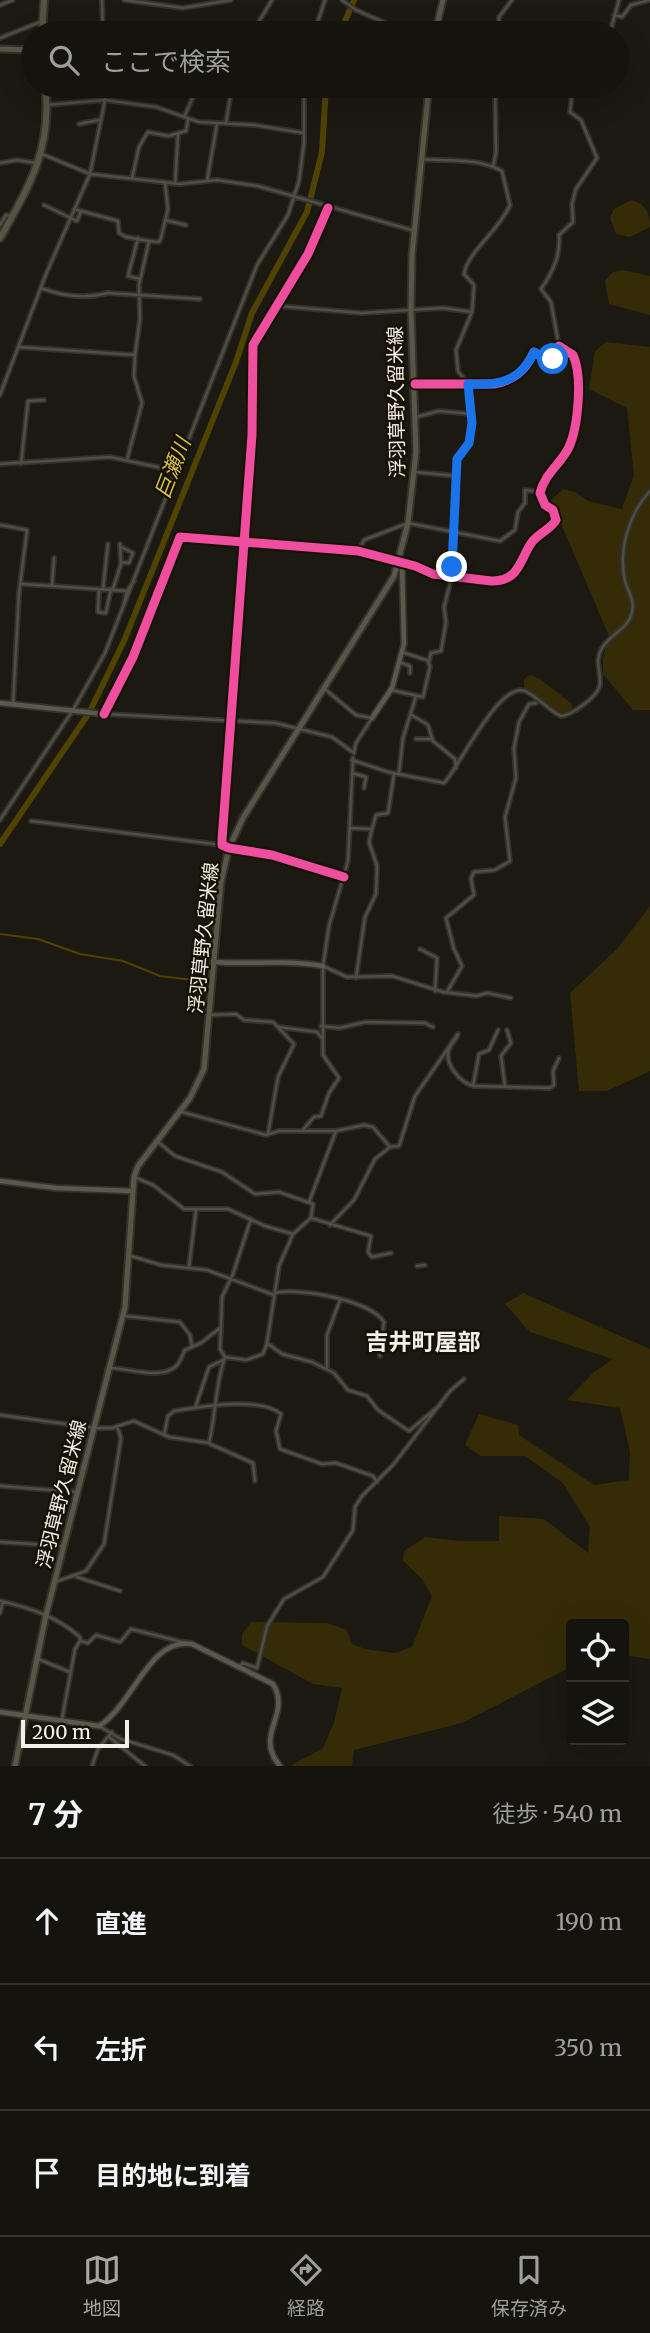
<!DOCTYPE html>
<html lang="ja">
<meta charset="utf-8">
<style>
body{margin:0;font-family:Merriweather,"Noto Sans JP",serif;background:#1d1c16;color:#f1f3f6}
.controls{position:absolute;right:21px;bottom:21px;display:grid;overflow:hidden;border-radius:7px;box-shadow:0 7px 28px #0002}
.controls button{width:63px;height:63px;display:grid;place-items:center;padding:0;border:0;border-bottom:2px solid #33322e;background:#14130d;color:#f1f3f6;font:35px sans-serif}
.scale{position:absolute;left:21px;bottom:18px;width:108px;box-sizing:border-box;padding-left:7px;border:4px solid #f3f0e7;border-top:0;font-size:19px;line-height:24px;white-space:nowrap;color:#f3f0e7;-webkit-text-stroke:5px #161205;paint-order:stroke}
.stop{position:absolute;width:21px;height:21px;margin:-16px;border:5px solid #1a73e8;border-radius:50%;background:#fff}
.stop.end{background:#1a73e8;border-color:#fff;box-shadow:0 2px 7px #0008}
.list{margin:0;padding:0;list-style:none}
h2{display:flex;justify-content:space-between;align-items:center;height:91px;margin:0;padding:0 28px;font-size:30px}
h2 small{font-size:23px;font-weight:400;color:#9d9e9d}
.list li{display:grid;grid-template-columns:46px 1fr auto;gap:21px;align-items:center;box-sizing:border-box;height:126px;padding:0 28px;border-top:2px solid #33322e}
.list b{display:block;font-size:26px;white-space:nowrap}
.list em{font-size:23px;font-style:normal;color:#9d9e9d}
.icon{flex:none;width:38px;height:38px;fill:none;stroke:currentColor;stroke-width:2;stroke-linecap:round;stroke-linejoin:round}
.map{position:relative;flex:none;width:650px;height:1766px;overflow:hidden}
.search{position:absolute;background:#14130d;box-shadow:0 7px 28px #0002;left:21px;right:21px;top:21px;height:77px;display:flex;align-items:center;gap:18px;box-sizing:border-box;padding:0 24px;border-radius:38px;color:#9d9e9d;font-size:26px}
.sheet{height:469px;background:#14130d}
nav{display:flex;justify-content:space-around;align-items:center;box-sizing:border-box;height:98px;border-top:2px solid #33322e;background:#14130d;font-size:19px;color:#9d9e9d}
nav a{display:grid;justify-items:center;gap:4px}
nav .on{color:#a7a59c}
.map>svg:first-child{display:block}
.green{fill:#352c07}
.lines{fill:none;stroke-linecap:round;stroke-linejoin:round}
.stream{stroke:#504302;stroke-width:2}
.river{stroke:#504302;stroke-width:6}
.street-casing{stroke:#34322c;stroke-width:6}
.secondary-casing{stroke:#34322c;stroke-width:8}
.primary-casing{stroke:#34322c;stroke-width:9}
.highway-casing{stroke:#34322c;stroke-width:10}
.street{stroke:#504d42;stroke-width:2.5}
.secondary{stroke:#5b584c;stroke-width:4.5}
.primary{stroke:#595648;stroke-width:5}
.highway{stroke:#565344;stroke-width:6}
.cycleway-casing{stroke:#161205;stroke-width:13}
.cycleway{stroke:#ef4d9e;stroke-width:9}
.route{stroke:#1a73e8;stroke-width:9}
.labels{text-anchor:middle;stroke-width:5;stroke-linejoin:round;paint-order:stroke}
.street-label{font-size:19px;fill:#f3f0e7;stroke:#161205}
.water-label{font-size:21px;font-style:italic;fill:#d7bd4d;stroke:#161205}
.quarter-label{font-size:23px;font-weight:bold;fill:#f3f0e7;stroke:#161205}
</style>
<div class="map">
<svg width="650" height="1766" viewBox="0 0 650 1766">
<rect width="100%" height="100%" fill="#1b1911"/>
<path class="green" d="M631,200C646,204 650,213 650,227L630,237L616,234L610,218L614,209Z
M623,270L650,276V315L609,304L605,281L613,272Z
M606,342L650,347V710H633L603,674V658L609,636L551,500L563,489L577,493L588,501L622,509L634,475L627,408L589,389L595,351Z
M530,675L540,679L572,704V714C554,712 521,702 524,679Z
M650,906V1071L607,1091H579L570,993L617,949Z
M523,1293L650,1349V1659L624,1655V1624H571V1667L462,1723L354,1750L352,1766H290L323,1748L334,1723L342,1688L313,1684L242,1645V1634L251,1622L327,1623L347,1630L352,1644L365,1649L394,1653L412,1647L432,1596L422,1579L403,1561L404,1551L425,1537L460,1541H499V1516L544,1519L588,1553L590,1527L563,1483L525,1456H481L465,1445L479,1414L518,1425L519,1435L594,1485L629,1480L630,1452L620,1408L567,1400L594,1372L613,1359L530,1332L505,1304Z"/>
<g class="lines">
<path class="stream" d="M0,934L38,939L80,954L123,961L160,976L209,982"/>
<path class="river" d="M340,33L354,0
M0,844L89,713L124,641L236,362L252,313L307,212L322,152L326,86"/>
<defs>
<path id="street" d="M102,0L103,33
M124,0L183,8L231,0
M342,0L356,10L408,33
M0,5L13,0
M614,15L622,17L631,5L650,0
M252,33L272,0
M314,33L325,0
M498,33L499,17L512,0
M610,33L619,0
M0,38L40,22
M47,105L105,100L156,107L199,122L254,125L304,133
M184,117L198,86
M226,123L232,86
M79,124L99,120
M42,154L90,174L180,184L217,180L258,186L415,231
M0,163L17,160L36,163
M493,166L496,153L495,86
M132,178L139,147L148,132L168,136L186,131L188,120
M207,181L217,124
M175,184L178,135
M44,205L77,221L81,211
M328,208L308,254L253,345L252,435L222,840V845L229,848L272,855L344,877
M74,209L118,221L119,233L126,237L149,241
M165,220L186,225
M0,225L6,215L12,216
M138,238L128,276L140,279
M41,288C62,296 86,299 108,293L200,299
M278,306L362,313L443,308L472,312
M559,346L551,302L541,289C552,273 561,256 559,235L573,222L572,204L576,189L597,158L581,120L570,112L572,95L579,86
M18,347L135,355L140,319L139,285L149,241L159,242L161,238L168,209L165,183
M0,395L46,274L90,174L105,100L104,86
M416,417L439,411L472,414
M127,460L142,403L134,376L135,355
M0,464L110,457L176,471
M21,464L28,401L44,400
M415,472L457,476
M0,525L27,530L19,593L13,704
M121,547L133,553L129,563L121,562
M358,551L364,540L408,523L500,541L515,530L518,512L525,503V490L539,492
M22,584L127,591L134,581
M52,586L54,558
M103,588L108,544
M113,589L121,564L120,544
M99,590L98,612L106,613L111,589
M124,604L127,591
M402,652L429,661L431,653L441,651L446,622L444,607L452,576L451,547L457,504V459L469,443L472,423L468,384L458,371L456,350L472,312L474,285L464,274C468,251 499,231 510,205L502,171C475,157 452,162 422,159
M399,662L410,666V673
M326,690L356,715L372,718L356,743L354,752
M391,690L423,697L430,667L428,661
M412,715L428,725L433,741L455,759L456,768
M416,739H432
M354,753L332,737L275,723L104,714L133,657L180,537L358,551L415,566L433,574L491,581C520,582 520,558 532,542C539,533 551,529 556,520L553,510L545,505L540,493C545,473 561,464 569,447C578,427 583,376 573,355L559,346L549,362L534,352C525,371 515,380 494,384H415
M352,760L388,772L444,783C458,769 499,681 525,691C537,696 548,710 561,716C572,715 599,696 600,684C601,669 594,662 602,648C611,633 628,630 632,612C635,600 628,592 625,581C618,551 629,513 650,491
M352,773L366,777L364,788
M399,773L403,738L416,696
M0,820L73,710L105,653L257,265L288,215L299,181L304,143V86
M31,821L222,845
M350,828L372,829L369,842L377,866L376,894L365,917L356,978
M372,829L376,815L388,813L394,774
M420,949L437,958L435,991
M323,966L347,977L392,976L443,992L477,996L487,993L511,998
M447,992L462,966L454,949L446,918L474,895L471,879L474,872L495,870L510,861L505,817L516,778L514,748L519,722L529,704L536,703
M211,1015L236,1014L244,1020L273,1022L294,1044L278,1077L268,1134
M321,1026L339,1028L366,1022L425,1023L433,1027
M279,1027L317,1032L322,1038
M473,1086L479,1054L489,1050L498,1030
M505,1086L501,1056L511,1043L507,1030
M182,1112L266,1135L279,1131H336L364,1125L373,1127L390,1147L399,1146L415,1096L458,1034C457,1039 453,1041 450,1047C442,1062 460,1083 474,1086L550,1088L554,1085L553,1071L559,1058
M302,1131L314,1117L321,1116L329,1093L339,1078L323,1055V966L329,926L348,861L353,758
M157,1141L175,1156L222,1172L255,1194L279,1192L313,1204L311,1218L293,1234L279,1266L267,1343L282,1354L312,1362L334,1373L348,1390L367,1396L378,1410L409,1431L440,1405
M134,1177L153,1185L184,1209H228L265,1226L293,1234
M309,1202L336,1131
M311,1218L371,1236L368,1252L372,1257L391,1253
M330,1225L354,1200L375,1159L390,1147
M131,1256L161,1265L207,1270L274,1295
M189,1266L196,1210
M417,1266L425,1265
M275,1293C298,1287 370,1300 384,1322L380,1356
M125,1316L180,1322L190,1335L192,1346
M225,1357L246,1360L263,1354L267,1343
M110,1368C127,1368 164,1381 177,1365C181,1361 182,1355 185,1350L201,1343L221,1327L222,1297L233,1274L251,1219
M327,1369V1335L340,1300
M195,1408L209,1367L223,1360
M0,1415L95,1428H112L134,1421L169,1437L209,1443C216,1414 215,1385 225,1357L220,1349L221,1327
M164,1435L168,1416L174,1411C200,1407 261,1396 281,1414L276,1431L280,1449L322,1464L336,1463L373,1476L377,1482
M210,1444L253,1463L255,1481
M0,1486L77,1492
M0,1542L63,1546
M77,1577L120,1591
M55,1582L86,1571L104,1544L121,1438L117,1426
M0,1601C30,1608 56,1616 80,1637V1641
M0,1613L3,1602
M80,1641L88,1643L96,1635L120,1642L131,1629L186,1643
M38,1659L70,1672
M240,1666L243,1663L257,1668L267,1626L284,1599L323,1577L353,1530L355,1507L362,1496L393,1465L450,1391L464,1379
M62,1719L75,1649L80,1641
M99,1726L121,1739L173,1755L190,1766
M109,1737L145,1766
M92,1766L98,1749L112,1732"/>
<path id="secondary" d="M0,703L104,714
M372,718L392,688L404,644L402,564L398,561
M214,962C251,965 287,959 323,966
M0,1181L56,1188L132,1191
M0,1712L99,1726C133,1705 150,1636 192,1644L273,1684C292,1715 253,1734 280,1766"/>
<path id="primary" d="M435,33L443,0
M0,49L33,50
M15,1766L46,1615L125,1307L134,1177L138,1166L190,1098L204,1069L221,882L229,848L243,818L394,576L408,523L416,452L411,310L412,255L429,86"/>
<path id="highway" d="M42,33L44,0
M0,238C29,187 53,147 45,86"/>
</defs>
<use href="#street" class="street-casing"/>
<use href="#secondary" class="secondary-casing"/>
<use href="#primary" class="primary-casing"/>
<use href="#highway" class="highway-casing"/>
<use href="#street" class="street"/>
<use href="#secondary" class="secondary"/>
<use href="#primary" class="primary"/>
<use href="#highway" class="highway"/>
<defs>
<path id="cycleway" d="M328,208L308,254L253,345L252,435L222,840V845L229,848L272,855L344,877
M104,714L133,657L180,537L358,551L415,566L433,574L491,581C520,582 520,558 532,542C539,533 551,529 556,520L553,510L545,505L540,493C545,473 561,464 569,447C578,427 583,376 573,355L559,346L549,362L534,352C525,371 515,380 494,384H415"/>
</defs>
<use href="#cycleway" class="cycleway-casing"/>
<use href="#cycleway" class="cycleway"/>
</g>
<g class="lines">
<path class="route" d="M452,567L457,459L469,443L472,423L468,384C499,386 521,381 534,352L546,360L553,359"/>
</g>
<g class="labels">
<g class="street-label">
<text transform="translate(396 402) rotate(-91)" y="7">浮羽草野久留米線</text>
<text transform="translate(203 938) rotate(-84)" y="7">浮羽草野久留米線</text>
<text transform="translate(61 1494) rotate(-76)" y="7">浮羽草野久留米線</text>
</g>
<g class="water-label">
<text transform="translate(173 468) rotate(-69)" y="7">巨瀬川</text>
</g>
<g class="quarter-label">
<text x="423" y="1350">吉井町屋部</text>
</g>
</g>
</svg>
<div class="controls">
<button><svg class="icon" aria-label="locate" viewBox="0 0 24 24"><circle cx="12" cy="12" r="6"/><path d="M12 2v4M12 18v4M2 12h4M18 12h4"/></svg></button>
<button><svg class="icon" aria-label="layers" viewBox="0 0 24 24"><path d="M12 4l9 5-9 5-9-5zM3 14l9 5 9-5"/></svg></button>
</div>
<div class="scale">200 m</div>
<div class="stop" style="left:553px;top:359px"></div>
<div class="stop end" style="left:452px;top:567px"></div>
<div class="search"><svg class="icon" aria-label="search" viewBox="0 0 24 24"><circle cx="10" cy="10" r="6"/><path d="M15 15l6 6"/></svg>ここで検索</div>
</div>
<section class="sheet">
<h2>7 分<small>徒歩 · 540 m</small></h2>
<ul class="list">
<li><svg class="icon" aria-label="ahead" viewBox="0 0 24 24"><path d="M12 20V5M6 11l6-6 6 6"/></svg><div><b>直進</b></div><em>190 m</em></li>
<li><svg class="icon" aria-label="left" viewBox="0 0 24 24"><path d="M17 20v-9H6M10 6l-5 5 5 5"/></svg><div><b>左折</b></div><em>350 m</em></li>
<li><svg class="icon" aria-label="arrive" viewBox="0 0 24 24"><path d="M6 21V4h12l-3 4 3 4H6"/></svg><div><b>目的地に到着</b></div></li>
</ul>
</section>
<nav>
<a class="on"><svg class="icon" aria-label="map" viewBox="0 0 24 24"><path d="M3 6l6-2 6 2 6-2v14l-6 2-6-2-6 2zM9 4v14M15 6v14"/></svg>地図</a>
<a><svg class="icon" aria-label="directions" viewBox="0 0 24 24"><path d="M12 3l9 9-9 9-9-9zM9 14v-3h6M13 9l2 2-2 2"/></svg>経路</a>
<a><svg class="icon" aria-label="saved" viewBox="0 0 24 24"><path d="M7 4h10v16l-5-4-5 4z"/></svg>保存済み</a>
</nav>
